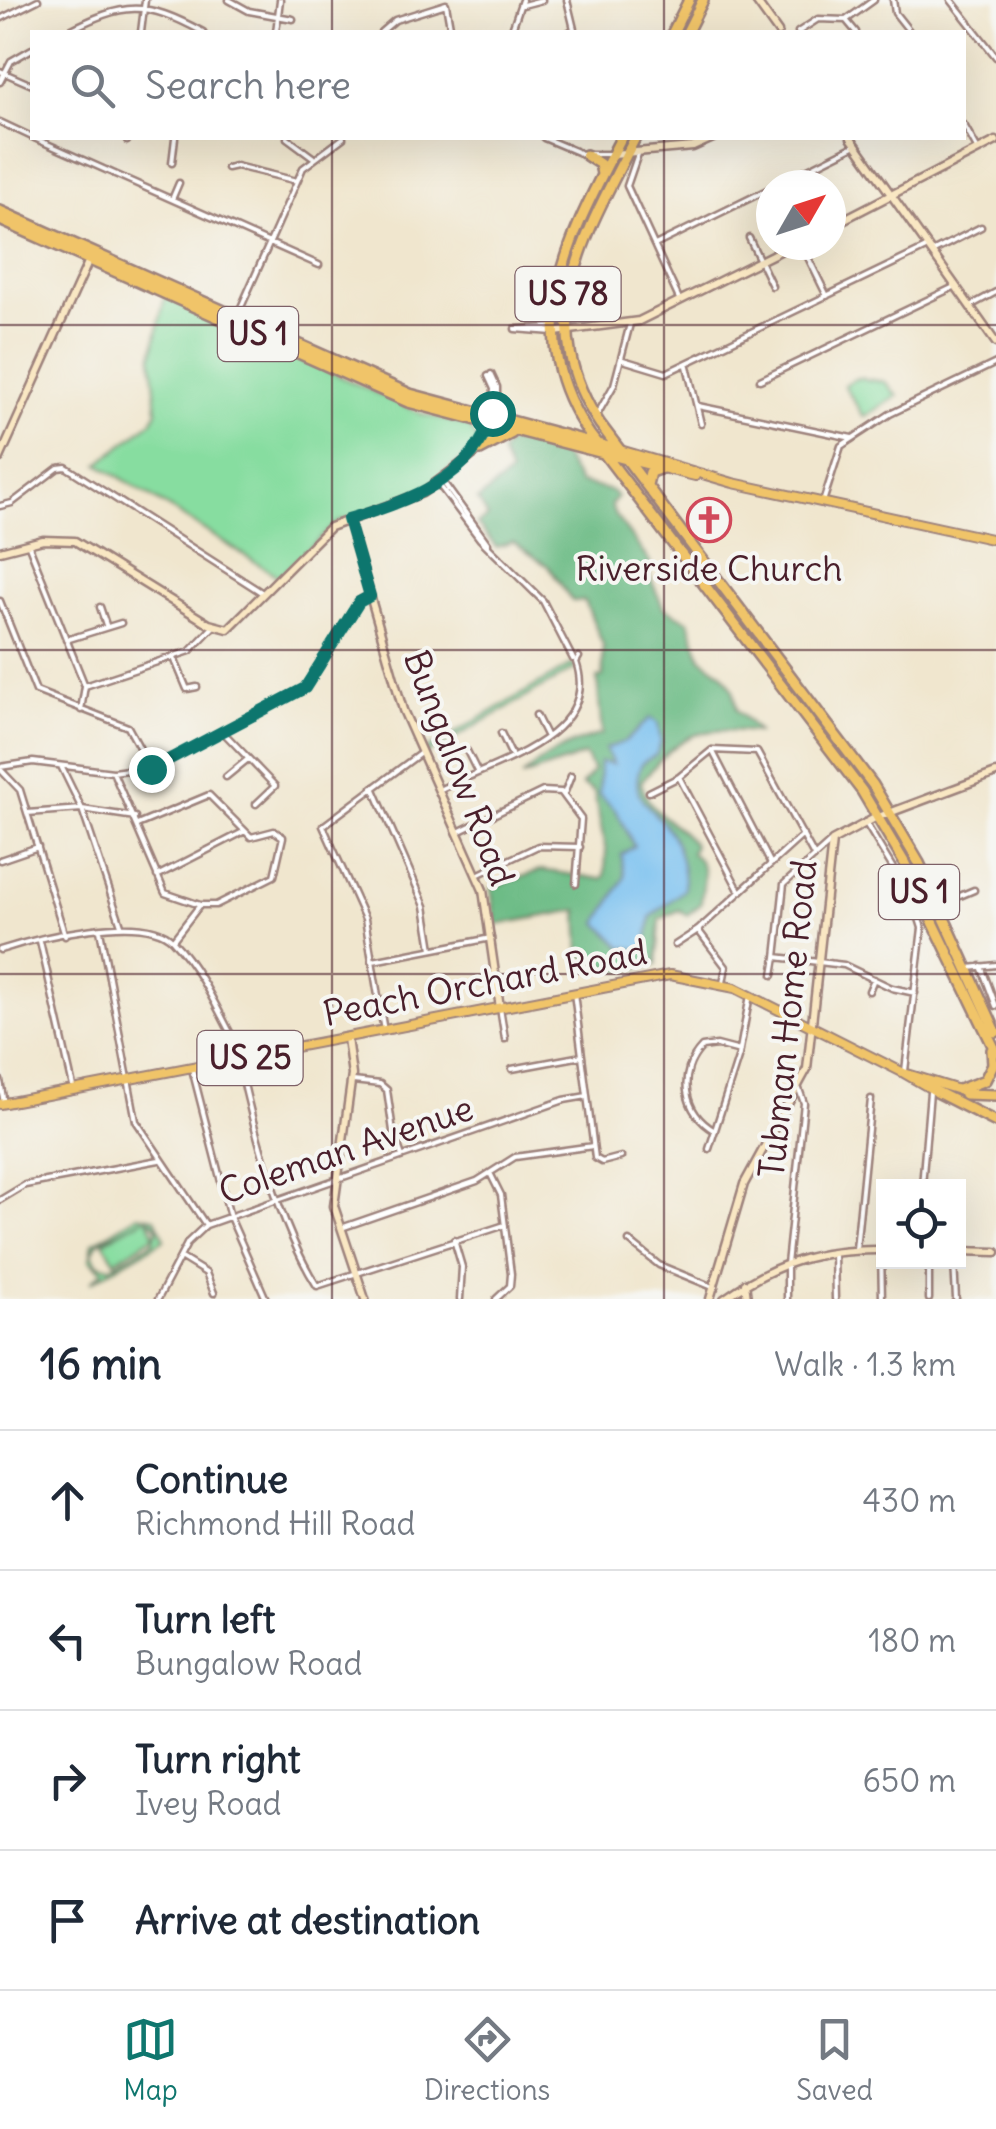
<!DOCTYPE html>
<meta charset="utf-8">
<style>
body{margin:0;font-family:Delius,sans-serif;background:#f6f6f7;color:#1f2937}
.controls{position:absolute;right:30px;bottom:30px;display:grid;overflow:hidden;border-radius:0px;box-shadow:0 10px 40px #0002}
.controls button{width:90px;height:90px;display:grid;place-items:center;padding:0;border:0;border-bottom:2px solid #e0e1e3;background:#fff;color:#1f2937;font:50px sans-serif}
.compass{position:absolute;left:756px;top:170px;width:90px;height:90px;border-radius:50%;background:#fff;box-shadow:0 10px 40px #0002;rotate:51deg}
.stop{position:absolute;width:30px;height:30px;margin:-22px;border:8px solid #0f766e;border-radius:50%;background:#fff}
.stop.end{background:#0f766e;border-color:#fff;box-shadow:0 2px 10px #0008}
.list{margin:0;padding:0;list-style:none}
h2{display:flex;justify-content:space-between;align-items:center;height:130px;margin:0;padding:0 40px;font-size:42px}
h2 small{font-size:32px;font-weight:400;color:#747a83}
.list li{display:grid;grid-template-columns:65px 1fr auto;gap:30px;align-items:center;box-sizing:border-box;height:140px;padding:0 40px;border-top:2px solid #e0e1e3}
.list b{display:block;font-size:38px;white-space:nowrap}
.list p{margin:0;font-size:32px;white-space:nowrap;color:#747a83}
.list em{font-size:32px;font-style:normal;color:#747a83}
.icon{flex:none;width:55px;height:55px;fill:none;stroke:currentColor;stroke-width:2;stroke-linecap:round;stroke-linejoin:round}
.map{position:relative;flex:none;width:996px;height:1299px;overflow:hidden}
.search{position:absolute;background:#fff;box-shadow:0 10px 40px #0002;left:30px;right:30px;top:30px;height:110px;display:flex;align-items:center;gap:25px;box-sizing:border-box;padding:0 35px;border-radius:0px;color:#747a83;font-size:38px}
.sheet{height:690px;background:#fff}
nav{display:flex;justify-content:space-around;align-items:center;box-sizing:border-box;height:140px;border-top:2px solid #e0e1e3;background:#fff;font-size:28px;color:#747a83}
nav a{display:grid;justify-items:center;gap:5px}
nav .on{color:#0f766e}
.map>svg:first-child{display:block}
.green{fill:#87dda0;stroke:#687e66;stroke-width:2.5;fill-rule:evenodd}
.forest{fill:#6dbc86;stroke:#5c6e58;stroke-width:2.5}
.water{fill:#78c0f0;stroke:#61708e;stroke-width:2.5}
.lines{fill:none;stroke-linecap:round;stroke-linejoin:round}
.street-casing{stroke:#9d827c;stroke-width:9}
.secondary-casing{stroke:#9d827c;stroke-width:11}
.primary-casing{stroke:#9d827c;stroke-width:12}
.highway-casing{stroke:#9d827c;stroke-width:14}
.street{stroke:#fff;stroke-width:4}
.secondary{stroke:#f9e7c3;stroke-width:6}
.primary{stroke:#f0c469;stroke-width:8}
.highway{stroke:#f0c469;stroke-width:9}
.route{stroke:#0f766e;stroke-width:12}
.grid{fill:none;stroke:#4a1f2b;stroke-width:2.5;stroke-opacity:0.55}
.labels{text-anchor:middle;stroke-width:8;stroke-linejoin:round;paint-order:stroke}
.shield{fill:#f6f6f2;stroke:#7e6067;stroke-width:2.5}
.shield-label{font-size:32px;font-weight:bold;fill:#4a1f2b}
.poi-label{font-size:35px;fill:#4a1f2b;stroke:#f6f6f2}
.street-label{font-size:35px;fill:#4a1f2b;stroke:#f6f6f2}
</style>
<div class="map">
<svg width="996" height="1299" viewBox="0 0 996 1299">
<rect width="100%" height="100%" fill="#f6f6f2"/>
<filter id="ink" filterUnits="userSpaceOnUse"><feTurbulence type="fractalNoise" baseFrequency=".01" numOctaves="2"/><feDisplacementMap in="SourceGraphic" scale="20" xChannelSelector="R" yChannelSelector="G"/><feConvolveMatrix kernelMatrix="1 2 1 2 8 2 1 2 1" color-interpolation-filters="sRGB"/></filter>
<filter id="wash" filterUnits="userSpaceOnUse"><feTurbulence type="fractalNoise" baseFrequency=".0048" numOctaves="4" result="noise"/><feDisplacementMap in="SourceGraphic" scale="40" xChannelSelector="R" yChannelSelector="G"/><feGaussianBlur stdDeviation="2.25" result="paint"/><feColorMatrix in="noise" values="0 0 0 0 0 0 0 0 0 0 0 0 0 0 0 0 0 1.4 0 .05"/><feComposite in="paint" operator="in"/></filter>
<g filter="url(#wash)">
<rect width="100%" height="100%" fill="#f0e6ce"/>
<path class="green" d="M165,296L422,414L469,426L480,445L416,496L338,522L279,577L99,464L152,421L157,411L152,357Z
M857,378L885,382L898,396L864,417L844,385Z
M573,664L576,668L425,755L424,751Z
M138,1215L155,1218L165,1239L91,1282L103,1271L90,1260L93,1243ZM145,1218L103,1242L115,1261L155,1235L147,1217L158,1228L153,1242L111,1267L97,1264L92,1253L98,1242Z"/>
<path class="forest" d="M530,442L561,453L579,483L612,491L617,497L611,505L614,514L650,562L649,575L663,607L689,621L701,658L722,673L733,689L737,710L758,732C696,726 680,734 641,782C649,816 675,819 694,844L691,853C711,867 702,883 701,904L687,915L679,910L660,919L657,965C619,972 614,974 580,954L578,910L496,925L491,888L541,870L601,879L605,876L606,852L594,792L582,785L593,771L585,755L522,777C542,756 574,741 602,734L597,678L603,677V645L585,601H572L549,567L513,542L496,547L477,524L488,517L478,500L510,474L501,453L509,443Z"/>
<path class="water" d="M650,718L658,723L661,742L656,755L642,763C627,796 649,805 668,829C679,844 685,872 684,890L651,917L646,950L622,947L598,923L625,877L621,855L634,846L617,812L599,794L600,762L613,764L605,749L626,741Z"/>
</g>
<g filter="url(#ink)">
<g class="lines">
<defs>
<path id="street" d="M229,0L249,11L293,19
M567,0L574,29L569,32
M893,0L895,13L910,32
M951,0L996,57
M523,5L542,0
M0,19L38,0
M846,20L874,0
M66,32C125,2 144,0 203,32
M141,32L145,0
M276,32L280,0
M381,32L395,20L446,4L451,32
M511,32L522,0
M798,32L818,19L846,20L856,32
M0,71L32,85
M0,82L11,61L32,49
M0,122L32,137
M964,125L978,150
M34,138L319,265
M287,138L314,158
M544,138L582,154H611
M127,141L129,138
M639,151L627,186L680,301
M172,163L175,138
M227,168L236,166L297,181
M776,185L856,145
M173,197L179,183
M749,238L772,286
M655,245L771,188
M802,245L827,296
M932,252L981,227
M970,306L996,292
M238,314L303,168L343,138
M515,329L553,332
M515,329L554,327
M623,360L666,373L928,247
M687,366L701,424
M491,374L497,387V415
M488,376L494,389L492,414
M760,380L954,287
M698,406L852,438
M597,415L614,385L630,324
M441,479L488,544
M437,482L480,539L543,601L573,659
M823,502L841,446L890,414L996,363
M0,506L12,503L58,468L66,467L261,592
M29,546L85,686L81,710
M0,601L36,691L128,727L151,769
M100,607L106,625
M66,640L121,623
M174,658L187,689L197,687
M85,686L190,651L213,627
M536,715L547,737
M223,732L275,786L256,804
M501,733L511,754
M712,750L771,864
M467,751L477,771
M61,766L82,809L121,925
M0,767L33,762L113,772L157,766L305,688L359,601L370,595
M0,769L20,790L65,936
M113,772L165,893L200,905
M226,777L248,759
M679,777L740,892
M373,787L425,906L432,949
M441,789C492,764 602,736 576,662L579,657
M649,792L679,777L712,750L757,752L814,856
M564,794L571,776
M27,813L82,809L135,817
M865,822L914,903L922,928L905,1071
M137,825L209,795L251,837L274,831L283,837L274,876L216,905H200L173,940
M458,832L543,791L561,792L581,819L576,884
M832,841L784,884L776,957L844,965L892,988L915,993
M0,860L38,847
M477,875L538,846L580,847
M157,876L245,831
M941,904L974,890
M100,930L136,1121L206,1225
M698,930L726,967L723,983
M40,941L74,1091
M675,945L698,930L803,835
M0,950C37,938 145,910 173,941C202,971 222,1019 242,1055
M373,961L491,938
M981,966L996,1006
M969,968L996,965
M773,975L776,957
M869,991L874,979
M574,993L595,1158L602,1162L621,1157
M500,1008L505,1039
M384,1031L365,919L323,826L422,752
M239,1060C252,1126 281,1230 317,1286L505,1225
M192,1069L230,1217L266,1299
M512,1069L582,1056
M0,1080L4,1104
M353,1081L380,1084L387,1090L393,1131L402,1156
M715,1131C683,1113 677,1073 702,1047L717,1045L740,1051
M709,1149L739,1055L750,995
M491,1175L501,1195L511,1274L510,1286L496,1299
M922,1186L930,1092
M0,1200L25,1185L159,1160
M344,1227L477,1181L515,1157L593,1146
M454,1240L462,1267L460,1299
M629,1241L659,1265L715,1288
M856,1249L871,1099
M881,1250L882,1299
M834,1254L835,1299
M180,1257L206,1273L214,1293
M954,1262L956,1299
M158,1299L188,1242L206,1225L564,1100L587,1096
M787,1299V1264L804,1103L799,1089
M929,1299V1262"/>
<path id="secondary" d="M755,0L778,32
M851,138L996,343
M613,154L693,147L713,138
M831,226L996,141
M555,332L639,321L792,245
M0,458L90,258
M348,519L403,710L483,890L500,1008
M0,551L43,540L75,541L209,624L228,629L330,527L422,493L485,446L495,422
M347,1038L352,1075L334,1206L365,1299
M958,1251L996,1252
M745,1283L747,1299
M710,1299L744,1184L807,1069L832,841L873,819L996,773
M724,1299C776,1262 819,1249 884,1250"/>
<path id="primary" d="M620,450L733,483L996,540
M626,459L695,476
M904,1073L937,1092
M0,1104L670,975L735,988L904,1073L959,1090"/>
<path id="highway" d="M673,32L689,0
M687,32L703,0
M621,138C570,237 517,329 590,435L862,791L904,862L996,1052
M635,138C586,234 531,320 600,424L873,785L919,863L996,1032
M586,155L600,164L602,174
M0,211L410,394L620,450
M0,220L408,402L626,459
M480,450L512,433
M647,485L650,472L662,468
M959,1090L985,1080L993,1064L992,1050
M937,1092L996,1122
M965,1094L996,1095"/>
</defs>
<use href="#street" class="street-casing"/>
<use href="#secondary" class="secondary-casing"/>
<use href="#primary" class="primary-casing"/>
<use href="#highway" class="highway-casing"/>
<use href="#street" class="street"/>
<use href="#secondary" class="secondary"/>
<use href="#primary" class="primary"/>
<use href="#highway" class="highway"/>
</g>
</g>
<g class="lines" filter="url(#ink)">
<path class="route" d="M151,769L305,688L359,602L370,596L348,519C405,503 477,477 492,413"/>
</g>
<path class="grid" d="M332,0V32M664,0V32M332,138V1299M664,138V1299M0,325H996M0,650H996M0,974H996"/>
<defs>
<symbol id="church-ring" viewBox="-11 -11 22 22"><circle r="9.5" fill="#f6f6f2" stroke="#d1495b" stroke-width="1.5"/><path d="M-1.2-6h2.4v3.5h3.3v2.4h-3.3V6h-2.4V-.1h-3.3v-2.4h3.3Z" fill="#d1495b"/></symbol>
</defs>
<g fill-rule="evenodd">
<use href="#church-ring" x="684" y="495" width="50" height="50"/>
</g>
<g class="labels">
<g class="shield">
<rect x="515.5" y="267" width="105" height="54" rx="8"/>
<rect x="218" y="307" width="80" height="54" rx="8"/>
<rect x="879" y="865" width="80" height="54" rx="8"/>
<rect x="197.5" y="1031" width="105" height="54" rx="8"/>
</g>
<g class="shield-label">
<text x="568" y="305">US 78</text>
<text x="258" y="345">US 1</text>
<text x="919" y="903">US 1</text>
<text x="250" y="1069">US 25</text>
</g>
<g class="poi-label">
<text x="709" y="581">Riverside Church</text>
</g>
<g class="street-label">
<text transform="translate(459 768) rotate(69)" y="12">Bungalow Road</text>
<text transform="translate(485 983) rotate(-11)" y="12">Peach Orchard Road</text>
<text transform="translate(788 1019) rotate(-84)" y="12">Tubman Home Road</text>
<text transform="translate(346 1150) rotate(-19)" y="12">Coleman Avenue</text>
</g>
</g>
</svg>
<div class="controls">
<button><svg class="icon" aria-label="locate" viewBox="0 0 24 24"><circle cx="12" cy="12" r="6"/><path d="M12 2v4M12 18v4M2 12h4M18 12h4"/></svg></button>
</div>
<svg class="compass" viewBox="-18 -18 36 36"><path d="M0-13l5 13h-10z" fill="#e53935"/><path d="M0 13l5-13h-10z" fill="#747a83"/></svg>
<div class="stop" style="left:492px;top:413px"></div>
<div class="stop end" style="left:151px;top:769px"></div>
<div class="search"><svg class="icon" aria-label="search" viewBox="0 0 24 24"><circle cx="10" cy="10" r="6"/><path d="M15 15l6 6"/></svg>Search here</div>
</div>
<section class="sheet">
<h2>16 min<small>Walk · 1.3 km</small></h2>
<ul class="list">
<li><svg class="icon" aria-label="ahead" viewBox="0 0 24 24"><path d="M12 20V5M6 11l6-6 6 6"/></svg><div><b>Continue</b><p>Richmond Hill Road</p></div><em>430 m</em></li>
<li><svg class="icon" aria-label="left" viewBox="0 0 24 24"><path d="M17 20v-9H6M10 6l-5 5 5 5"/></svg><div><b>Turn left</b><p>Bungalow Road</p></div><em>180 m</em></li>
<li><svg class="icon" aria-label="right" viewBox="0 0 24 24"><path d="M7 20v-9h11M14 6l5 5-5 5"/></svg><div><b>Turn right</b><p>Ivey Road</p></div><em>650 m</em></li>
<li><svg class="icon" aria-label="arrive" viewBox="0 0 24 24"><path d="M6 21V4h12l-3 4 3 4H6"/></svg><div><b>Arrive at destination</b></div></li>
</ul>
</section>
<nav>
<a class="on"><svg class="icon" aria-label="map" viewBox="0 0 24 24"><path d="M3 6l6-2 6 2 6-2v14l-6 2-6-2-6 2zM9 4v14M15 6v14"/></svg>Map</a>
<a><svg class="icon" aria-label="directions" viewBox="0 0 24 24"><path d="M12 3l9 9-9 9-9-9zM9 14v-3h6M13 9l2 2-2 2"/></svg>Directions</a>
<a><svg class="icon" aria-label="saved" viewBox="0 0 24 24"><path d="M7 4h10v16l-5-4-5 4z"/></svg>Saved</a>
</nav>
